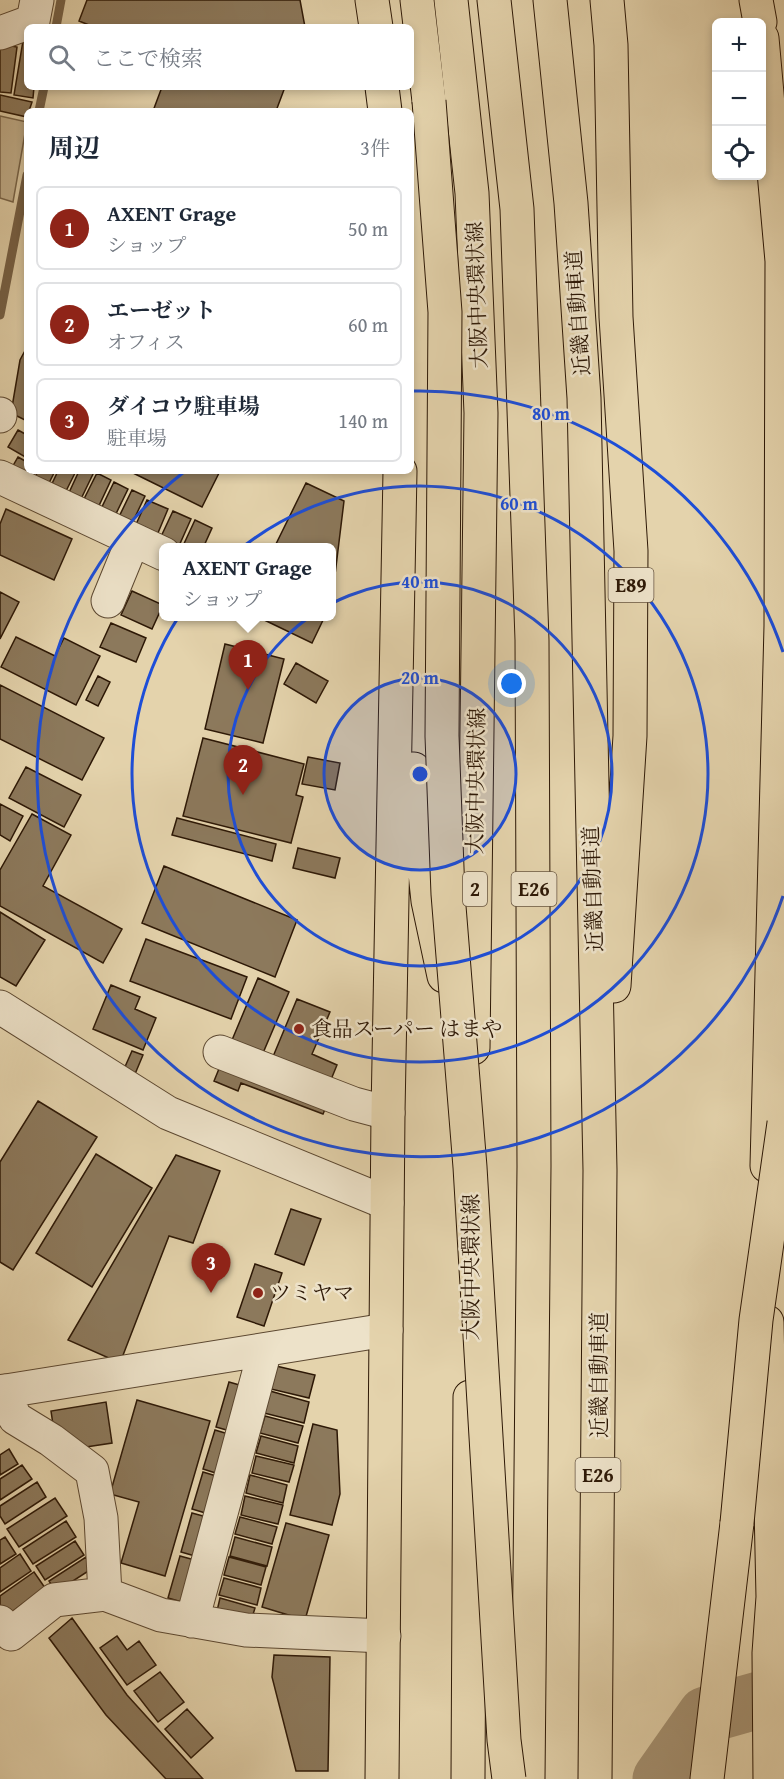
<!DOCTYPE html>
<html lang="ja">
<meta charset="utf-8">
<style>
body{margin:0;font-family:"Gentium Book Plus","Noto Serif JP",serif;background:#f6f6f7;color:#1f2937}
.controls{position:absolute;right:18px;top:18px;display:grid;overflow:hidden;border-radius:9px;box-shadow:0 3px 9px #0003}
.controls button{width:54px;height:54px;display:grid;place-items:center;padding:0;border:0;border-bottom:2px solid #e0e1e3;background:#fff;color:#1f2937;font:30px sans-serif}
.you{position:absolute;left:512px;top:684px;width:21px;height:21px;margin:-15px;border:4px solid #fff;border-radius:50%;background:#1a73e8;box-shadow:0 0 0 9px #1a73e833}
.badge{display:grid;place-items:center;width:39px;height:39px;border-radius:50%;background:#8f2418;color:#fff;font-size:20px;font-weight:700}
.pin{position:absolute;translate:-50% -50px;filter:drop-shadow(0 2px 3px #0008)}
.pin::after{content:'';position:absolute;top:32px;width:21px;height:18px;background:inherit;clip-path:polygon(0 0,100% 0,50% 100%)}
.popup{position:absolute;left:159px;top:543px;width:177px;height:78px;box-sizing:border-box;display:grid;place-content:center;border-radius:9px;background:#fff;filter:drop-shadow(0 2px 4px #0005);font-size:20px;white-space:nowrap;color:#747a83}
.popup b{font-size:22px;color:#1f2937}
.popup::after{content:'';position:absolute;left:50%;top:100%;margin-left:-12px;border:12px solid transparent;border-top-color:#fff}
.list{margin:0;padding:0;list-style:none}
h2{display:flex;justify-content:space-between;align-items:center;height:78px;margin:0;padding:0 24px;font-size:26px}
h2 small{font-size:20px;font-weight:400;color:#747a83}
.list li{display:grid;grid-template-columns:39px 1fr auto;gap:18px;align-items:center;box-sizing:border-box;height:84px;margin:0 12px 12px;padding:0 12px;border:2px solid #e0e1e3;border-radius:9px}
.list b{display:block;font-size:22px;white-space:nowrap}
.list p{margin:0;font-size:20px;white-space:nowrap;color:#747a83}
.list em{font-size:20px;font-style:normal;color:#747a83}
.icon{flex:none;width:33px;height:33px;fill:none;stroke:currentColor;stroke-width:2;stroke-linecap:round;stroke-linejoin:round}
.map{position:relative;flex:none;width:784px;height:1779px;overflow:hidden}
.search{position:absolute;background:#fff;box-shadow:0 3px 9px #0003;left:24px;top:24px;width:390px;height:66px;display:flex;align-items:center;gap:15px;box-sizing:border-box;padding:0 21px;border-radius:9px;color:#747a83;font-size:22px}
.panel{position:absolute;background:#fff;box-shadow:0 3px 9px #0003;left:24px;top:108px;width:390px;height:366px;border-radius:9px}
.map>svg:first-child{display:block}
.green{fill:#c5b390;stroke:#79664b;stroke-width:1.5}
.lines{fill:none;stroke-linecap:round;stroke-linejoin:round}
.stream{stroke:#766248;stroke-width:9}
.river{stroke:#a69374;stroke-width:57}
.building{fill:#8c795c;stroke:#2d1806;stroke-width:1.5}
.minor-casing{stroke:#5b4730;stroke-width:35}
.major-casing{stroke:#2d1806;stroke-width:35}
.highway-casing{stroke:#2d1806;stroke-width:35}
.minor{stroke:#ede2c9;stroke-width:33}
.major{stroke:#e4d3ac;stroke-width:33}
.highway{stroke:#e4d3ac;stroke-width:33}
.highway-bridge-casing{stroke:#2d1806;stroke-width:35;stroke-linecap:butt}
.highway-bridge{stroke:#e4d3ac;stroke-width:33}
.ring{fill:none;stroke:#1d4ed8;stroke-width:3}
.poi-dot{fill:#8f2418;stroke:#ede2c9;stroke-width:2}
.labels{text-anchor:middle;stroke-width:5;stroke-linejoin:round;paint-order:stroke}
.shield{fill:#ede2c9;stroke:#675540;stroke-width:1.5}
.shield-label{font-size:20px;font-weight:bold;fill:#2d1806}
.street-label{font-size:21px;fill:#2d1806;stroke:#ede2c9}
.poi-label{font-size:21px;fill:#2d1806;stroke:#ede2c9;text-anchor:start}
.centre{fill:#1d4ed8;stroke:#ede2c9;stroke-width:3}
.ring-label{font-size:18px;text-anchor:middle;font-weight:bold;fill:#1d4ed8;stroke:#ede2c9;stroke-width:5;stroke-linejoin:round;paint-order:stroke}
</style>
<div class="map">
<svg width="784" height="1779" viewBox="0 0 784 1779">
<rect width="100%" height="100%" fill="#e4d3ac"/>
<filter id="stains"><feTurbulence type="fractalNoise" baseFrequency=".00333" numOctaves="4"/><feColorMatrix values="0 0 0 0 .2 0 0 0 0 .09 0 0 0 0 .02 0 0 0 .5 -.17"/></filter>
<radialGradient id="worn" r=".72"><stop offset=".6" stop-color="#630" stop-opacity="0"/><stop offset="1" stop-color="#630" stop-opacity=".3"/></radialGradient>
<path class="green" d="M0,116L27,122L13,202L0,198Z"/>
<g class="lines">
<path class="stream" d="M56,27L61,0
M39,111L44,87
M0,315L27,175"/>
<path class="river" d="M661,1779L706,1715L784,1693"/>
</g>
<path class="building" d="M87,0H300L305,27H94L79,21Z
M23,41L27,42V87H34L33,98L14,95Z
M0,44L17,47L11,93L0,92Z
M162,87H285L276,111H153Z
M0,95L32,102L27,117L0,111Z
M27,347V421L11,413L20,360Z
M18,430L27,435V458L8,447Z
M18,457L27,462V471H33L27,481L10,471Z
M38,471H55L46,489L33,482Z
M58,471H76L63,497L49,490Z
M79,471L94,472L79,503L67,497Z
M129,471H220L202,507Z
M97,473L111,480L96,512L81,505Z
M114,482L128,489L112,522L98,515Z
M306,483L344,501L334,583L332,548H274Z
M132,490L145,496L128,532L115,525Z
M147,500L168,509L155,540L133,531Z
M6,509L72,539L54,580L0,555V524Z
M173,511L191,519L178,548L158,543Z
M195,520L212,528L203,548H182Z
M132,591L163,605L152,629L121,615Z
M0,592L19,602L0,639Z
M256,616H325L312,643Z
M111,623L146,638L136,662L100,647Z
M16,637L55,656L64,638L100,656L76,705L1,667Z
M225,644L284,659L263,743L205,729Z
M296,663L328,681L316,703L284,684Z
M98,676L110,682L98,706L86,700Z
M0,685L104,738L82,780L0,739Z
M203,738L304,764L296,795L303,797L291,843L183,816Z
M308,757L340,763L335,790L302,784Z
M26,767L81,795L64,827L9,798Z
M0,804L23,816L10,841L0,835Z
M32,814L71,835L43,886L122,929L103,963L0,906V870Z
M177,818L276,844L272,861L172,835Z
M298,848L340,858L335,878L293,868Z
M164,866L297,920L275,977L142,923Z
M0,912L45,940L16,986L0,977Z
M146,939L247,977L231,1019L130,981Z
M258,978L289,992L263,1053L232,1040Z
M111,985L140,997L135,1009L156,1018L143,1050L93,1029Z
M297,999L330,1012L312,1054L337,1065L330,1082L272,1059Z
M132,1051L143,1055L135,1074L124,1069Z
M223,1059L329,1100L323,1114L241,1083L238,1091L214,1081Z
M38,1101L97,1137L13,1270L0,1262V1162Z
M96,1154L152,1188L92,1287L36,1253Z
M176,1155L220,1171L193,1243L169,1236L120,1363L68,1340Z
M291,1209L321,1219L304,1265L275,1254Z
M255,1264L282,1273L264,1326L237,1317Z
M276,1366L315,1375L309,1398L271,1389Z
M229,1382L250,1388L237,1433L216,1427Z
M270,1391L309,1402L304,1423L264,1413Z
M137,1400L210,1421L165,1576L121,1563L139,1502L110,1494Z
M106,1402L112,1443L86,1447L54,1431L51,1411Z
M265,1416L303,1426L298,1443L260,1433Z
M313,1424L337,1430L340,1494L332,1525L290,1515Z
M215,1430L235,1436L222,1475L203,1469Z
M261,1436L298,1446L294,1463L256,1453Z
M9,1449L18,1464L0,1475V1455Z
M256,1456L294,1465L289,1482L252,1473Z
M22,1465L32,1479L0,1500V1479Z
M203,1472L223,1478L212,1515L192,1509Z
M250,1475L287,1485L283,1503L246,1493Z
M37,1482L46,1497L5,1524L0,1516V1506Z
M245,1496L283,1505L278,1524L241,1515Z
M55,1498L67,1516L19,1547L7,1529Z
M192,1513L214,1519L202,1558L181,1552Z
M240,1517L277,1527L272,1544L235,1534Z
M66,1521L76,1537L33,1564L23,1549Z
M286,1523L329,1535L305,1620L262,1607Z
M5,1537L16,1554L0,1564V1540Z
M235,1537L272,1547L267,1566L230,1556Z
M75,1541L84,1555L45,1580L36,1566Z
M20,1554L31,1571L0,1592V1568Z
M180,1556L202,1562L189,1604L168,1598Z
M86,1557L93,1568L56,1592L49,1581Z
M229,1557L266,1567L261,1585L224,1575Z
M34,1572L50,1595L24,1603L5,1617L0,1611V1596Z
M224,1578L261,1588L257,1605L219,1595Z
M220,1598L255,1608L251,1621L217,1611Z
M72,1618L127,1695L203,1779H166L106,1715L49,1638Z
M117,1636L127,1650L139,1641L156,1665L127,1685L100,1648Z
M274,1655L330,1657L328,1771H296L272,1677Z
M160,1672L184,1702L158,1722L134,1691Z
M187,1709L213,1738L191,1758L165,1729Z"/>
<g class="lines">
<defs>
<path id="minor" d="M0,33L33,21L37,0
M0,416V414
M0,477L164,554
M108,601L133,540
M0,1007L168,1113L387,1203
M220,1052L354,1104L388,1113
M4,1391L15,1418L51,1440L92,1471L101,1518L105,1594
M0,1392L386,1330
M192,1621L265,1350
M0,1622L11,1634L54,1600L105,1594L161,1615L246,1630L384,1636"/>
<path id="major" d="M372,0L376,27
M451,0L472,193L481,413L473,1048
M756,0L760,22
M762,38L782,261L781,626L767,1166
M382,87L385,111
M414,769L428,901L444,976
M767,1322L773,1597L769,1653L770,1779
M382,1779L388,1113L400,471
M468,1779L470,1397"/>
<path id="highway" d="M417,0L429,101
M494,0L517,209L532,640L534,1166L528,1779
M550,0L571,203L584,398L600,1170L595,1779
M607,0L611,45L616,317L631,551L630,736L614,986
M707,1779L737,1523"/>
</defs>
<use href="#minor" class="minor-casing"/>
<use href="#major" class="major-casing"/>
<use href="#highway" class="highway-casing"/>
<use href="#minor" class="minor"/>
<use href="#major" class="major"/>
<use href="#highway" class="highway"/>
<defs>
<path id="highway-bridge" d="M429,101L445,312L442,736L448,894L470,1167L504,1740L509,1779
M737,1523L756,1320L784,1123"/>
</defs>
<use href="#highway-bridge" class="highway-bridge-casing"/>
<use href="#highway-bridge" class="highway-bridge"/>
</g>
<circle cx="420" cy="774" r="96" fill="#1d4ed8" fill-opacity=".12"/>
<g class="ring">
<circle cx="420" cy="774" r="96"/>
<circle cx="420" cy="774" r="192"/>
<circle cx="420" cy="774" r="288"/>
<path d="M783 896A383 383 0 1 1 184 472M413 391A383 383 0 0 1 783 652"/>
</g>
<g class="poi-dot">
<circle cx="299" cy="1029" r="6"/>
<circle cx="258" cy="1293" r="6"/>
</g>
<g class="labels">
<g class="shield">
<rect x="608.5" y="568" width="45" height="34" rx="4.5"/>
<rect x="463" y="872" width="24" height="34" rx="4.5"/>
<rect x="511.5" y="872" width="45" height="34" rx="4.5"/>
<rect x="575.5" y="1458" width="45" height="34" rx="4.5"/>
</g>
<g class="shield-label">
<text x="631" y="592">E89</text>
<text x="475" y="896">2</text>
<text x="534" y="896">E26</text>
<text x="598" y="1482">E26</text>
</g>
<g class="street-label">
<text transform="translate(477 295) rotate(-92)" y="7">大阪中央環状線</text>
<text transform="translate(578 313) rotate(-94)" y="7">近畿自動車道</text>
<text transform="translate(476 781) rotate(-89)" y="7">大阪中央環状線</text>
<text transform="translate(593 889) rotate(-92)" y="7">近畿自動車道</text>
<text transform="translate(471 1267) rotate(-90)" y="7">大阪中央環状線</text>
<text transform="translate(599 1375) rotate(-90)" y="7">近畿自動車道</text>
</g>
<g class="poi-label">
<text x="311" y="1036">食品スーパー はまや</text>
<text x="270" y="1300">ツミヤマ</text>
</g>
</g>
<circle cx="420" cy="774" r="9" class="centre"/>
<g class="ring-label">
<text x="551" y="420">80 m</text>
<text x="519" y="510">60 m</text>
<text x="420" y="588">40 m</text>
<text x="420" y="684">20 m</text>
</g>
<rect width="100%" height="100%" filter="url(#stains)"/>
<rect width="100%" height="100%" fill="url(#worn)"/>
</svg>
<div class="controls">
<button>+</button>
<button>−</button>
<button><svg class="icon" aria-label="locate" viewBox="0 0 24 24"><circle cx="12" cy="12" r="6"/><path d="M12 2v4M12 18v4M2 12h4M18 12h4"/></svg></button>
</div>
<div class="you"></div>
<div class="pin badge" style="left:248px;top:690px">1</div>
<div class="popup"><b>AXENT Grage</b>ショップ</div>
<div class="pin badge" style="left:243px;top:795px">2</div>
<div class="pin badge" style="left:211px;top:1293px">3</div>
<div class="search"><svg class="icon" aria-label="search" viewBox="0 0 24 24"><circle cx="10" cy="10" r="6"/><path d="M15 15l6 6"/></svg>ここで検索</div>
<section class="panel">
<h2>周辺<small>3件</small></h2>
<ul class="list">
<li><span class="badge">1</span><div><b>AXENT Grage</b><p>ショップ</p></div><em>50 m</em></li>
<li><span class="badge">2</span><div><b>エーゼット</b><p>オフィス</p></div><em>60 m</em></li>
<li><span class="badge">3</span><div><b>ダイコウ駐車場</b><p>駐車場</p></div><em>140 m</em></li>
</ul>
</section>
</div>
